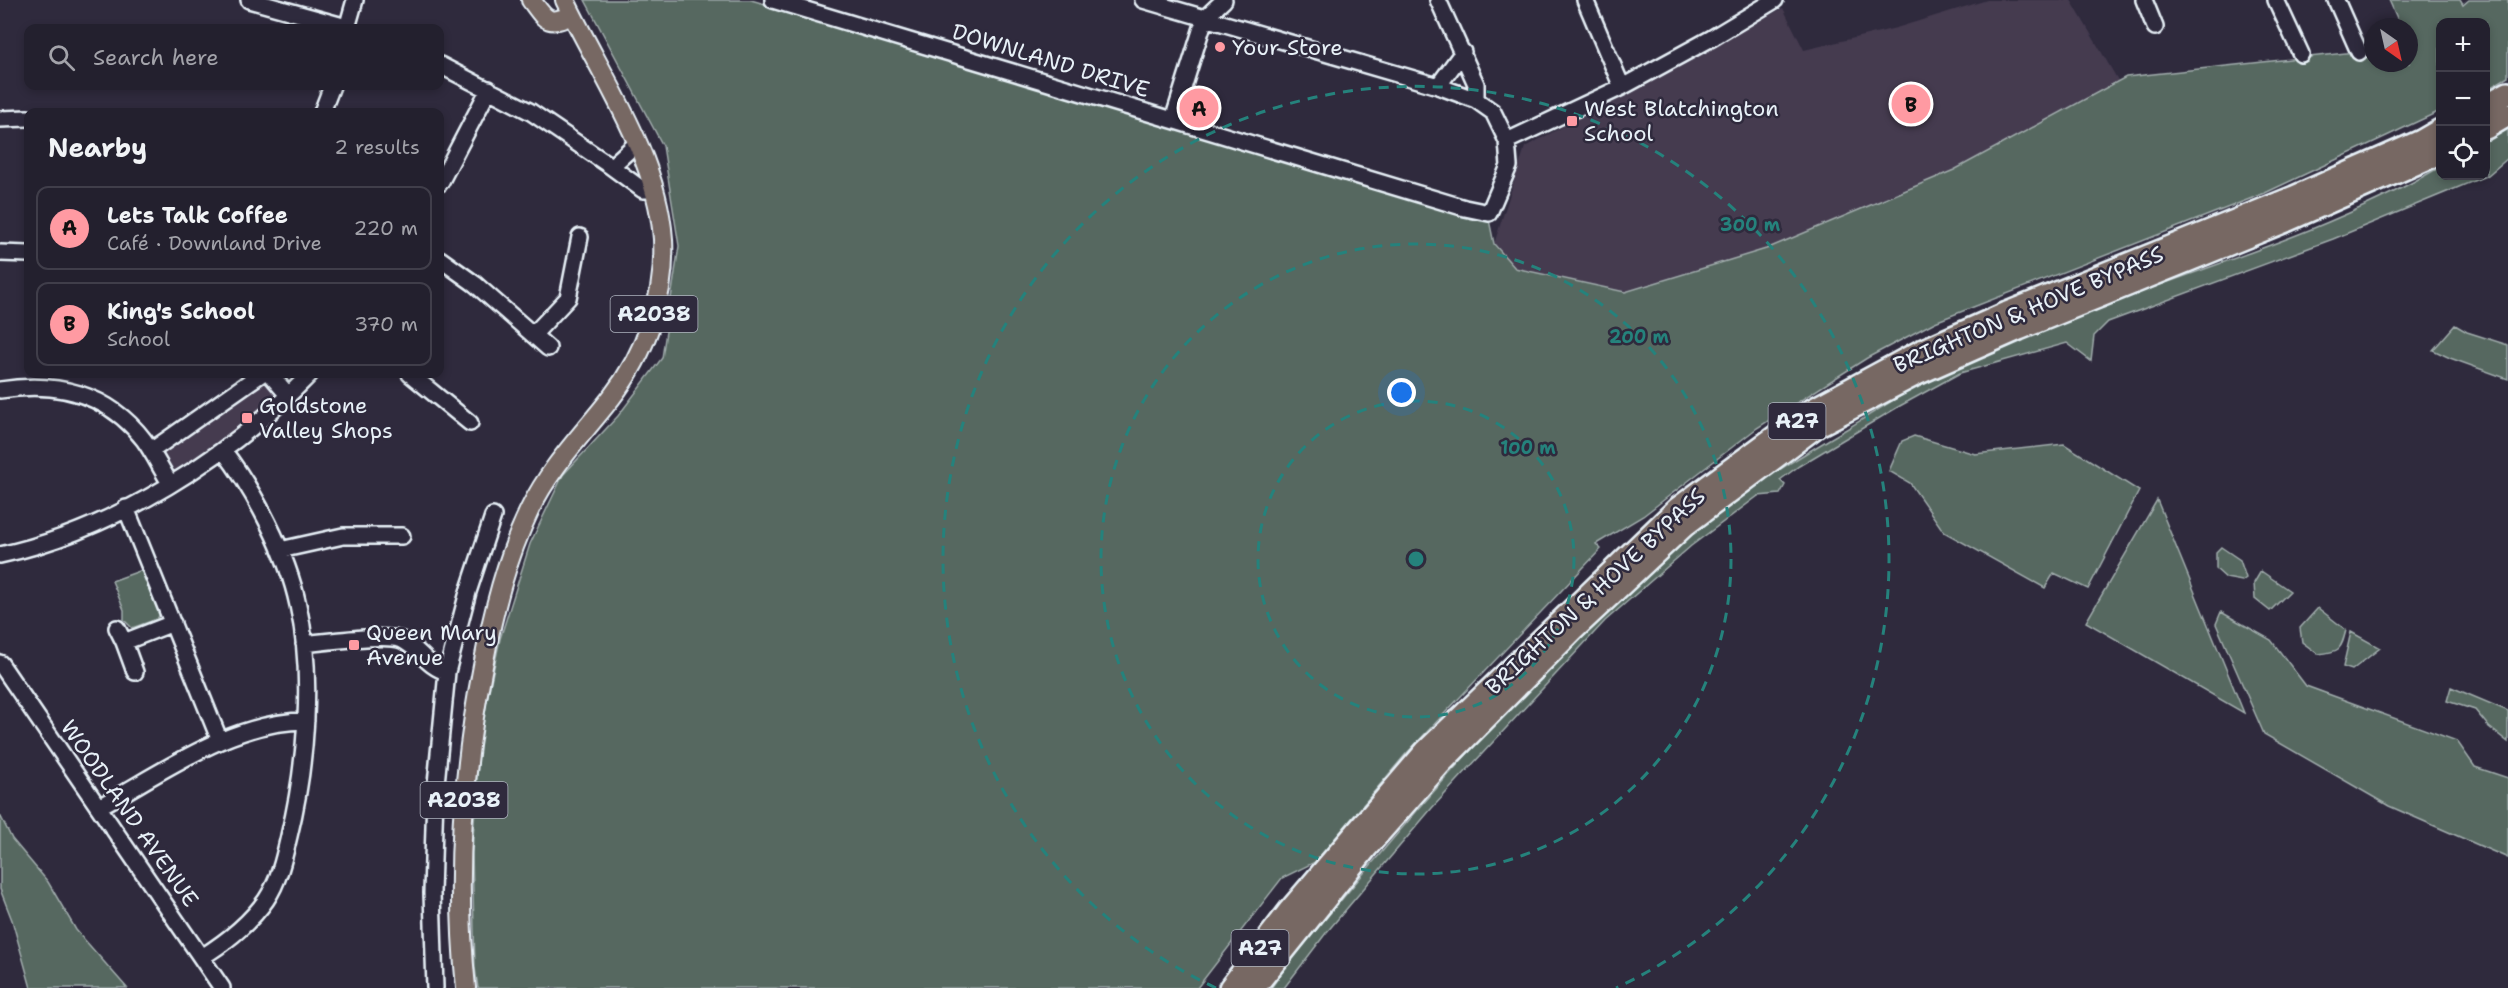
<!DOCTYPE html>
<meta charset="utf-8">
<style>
body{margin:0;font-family:"Shantell Sans",sans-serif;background:#2f2d3a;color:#f1f3f6}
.controls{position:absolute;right:18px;top:18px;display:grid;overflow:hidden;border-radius:12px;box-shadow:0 3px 9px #0003}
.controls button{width:54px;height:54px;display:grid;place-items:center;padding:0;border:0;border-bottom:2px solid #403e4a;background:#23202e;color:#f1f3f6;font:30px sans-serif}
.compass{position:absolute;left:2364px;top:18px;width:54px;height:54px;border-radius:50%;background:#23202e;box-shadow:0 3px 9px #0003;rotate:146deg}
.you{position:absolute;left:1402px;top:393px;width:21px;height:21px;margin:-15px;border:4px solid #fff;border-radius:50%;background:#1a73e8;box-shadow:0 0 0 9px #1a73e833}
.badge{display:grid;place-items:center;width:39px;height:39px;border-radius:50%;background:#ff9aa2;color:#111;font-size:20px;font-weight:700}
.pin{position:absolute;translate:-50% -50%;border:3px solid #fff;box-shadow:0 2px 6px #0006}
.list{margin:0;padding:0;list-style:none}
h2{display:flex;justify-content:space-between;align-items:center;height:78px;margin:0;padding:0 24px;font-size:26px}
h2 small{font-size:20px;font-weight:400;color:#a3a3aa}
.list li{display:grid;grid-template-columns:39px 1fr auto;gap:18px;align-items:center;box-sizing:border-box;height:84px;margin:0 12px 12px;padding:0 12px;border:2px solid #403e4a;border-radius:12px}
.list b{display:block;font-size:22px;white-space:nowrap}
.list p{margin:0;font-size:20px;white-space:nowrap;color:#a3a3aa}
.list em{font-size:20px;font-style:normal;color:#a3a3aa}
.icon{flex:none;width:33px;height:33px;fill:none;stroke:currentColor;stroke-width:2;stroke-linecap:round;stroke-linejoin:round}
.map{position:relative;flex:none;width:2508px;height:988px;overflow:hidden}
.search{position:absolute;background:#23202e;box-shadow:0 3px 9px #0003;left:24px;top:24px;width:420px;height:66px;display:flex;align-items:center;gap:15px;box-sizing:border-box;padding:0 21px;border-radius:12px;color:#a3a3aa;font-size:22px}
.panel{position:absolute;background:#23202e;box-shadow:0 3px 9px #0003;left:24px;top:108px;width:420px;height:270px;border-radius:12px}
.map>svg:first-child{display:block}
.built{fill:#443a4f}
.green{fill:#576860;stroke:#a0acac;stroke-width:1.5}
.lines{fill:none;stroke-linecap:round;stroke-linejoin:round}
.minor-casing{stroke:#e8f1f8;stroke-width:20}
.major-casing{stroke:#e8f1f8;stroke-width:22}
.highway-casing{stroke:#e8f1f8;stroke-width:26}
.minor{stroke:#2f2a3d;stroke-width:15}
.major{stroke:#776864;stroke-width:18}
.highway{stroke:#776864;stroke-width:21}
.ring{fill:none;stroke:#25827c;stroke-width:3;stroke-dasharray:10 8}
.poi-dot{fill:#ff9aa2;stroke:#2f2a3d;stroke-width:2}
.labels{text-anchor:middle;stroke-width:5;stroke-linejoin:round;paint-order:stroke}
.shield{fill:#2f2a3d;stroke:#b0b5c0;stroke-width:1.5}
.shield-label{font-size:21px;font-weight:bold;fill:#e8f1f8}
.poi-label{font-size:22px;fill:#e8f1f8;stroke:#2f2a3d;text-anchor:start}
.street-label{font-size:22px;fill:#e8f1f8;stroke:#2f2a3d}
.centre{fill:#25827c;stroke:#2f2a3d;stroke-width:3}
.ring-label{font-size:18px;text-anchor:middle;font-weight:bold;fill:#25827c;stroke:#2f2a3d;stroke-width:5;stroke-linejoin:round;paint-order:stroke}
</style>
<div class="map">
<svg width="2508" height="988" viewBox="0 0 2508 988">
<rect width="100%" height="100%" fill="#2f2a3d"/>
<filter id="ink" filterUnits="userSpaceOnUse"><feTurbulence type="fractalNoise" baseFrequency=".0167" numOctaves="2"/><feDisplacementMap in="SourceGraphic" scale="12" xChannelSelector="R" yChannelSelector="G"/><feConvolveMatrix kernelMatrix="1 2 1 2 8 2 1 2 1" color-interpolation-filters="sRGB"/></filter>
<g filter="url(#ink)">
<path class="built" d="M1987,0H2071L2119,82L1954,170L1766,249L1625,292L1515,268L1494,244L1525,147L1783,8L1804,50L1896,28Z
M264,374L277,393L273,403L175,476L157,452Z"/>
<path class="green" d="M585,0H751L1487,210L1494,244L1515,268L1625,292L1766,249L1954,170L2126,77L2373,50V63H2409V27H2401L2389,0H2460L2463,5L2469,0H2508V77L2486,90V22H2440V111L2265,193L1935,322L1867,358L1757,428L1643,516L1596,544L1601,549L1405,755L1315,862L1282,878L1197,988H478L475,968L472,853L480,733L500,639L530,544L563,475L618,416L662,358L679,246L663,146Z
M2508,127V158L2488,175L2333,239L2108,322L2094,336L2091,361L2067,343L1960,373L1898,407L1799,466L1780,480L1785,485L1780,494L1758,496L1691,546L1605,621L1432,808L1326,933L1284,988H1271L1287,965C1423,802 1560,635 1729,505C1767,476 1809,451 1850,427C1882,407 1915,386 1949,368C1970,357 1993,349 2015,340C2155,280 2308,244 2440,167V176H2486V140Z
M2455,325L2467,332L2508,345V379L2450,358L2433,350Z
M1914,436L1975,454L2064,444L2139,491L2088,589L2054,573L2045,588L1944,532L1910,483L1889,471L1902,441Z
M2157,500L2244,713L2086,622Z
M2221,547L2240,560L2246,578L2242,581L2226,578L2216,569V552Z
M145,569L161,613L157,619L132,628L124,620V610L112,581Z
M2261,571L2290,591L2270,611L2255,599L2254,583Z
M2318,608L2346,630C2341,650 2340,652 2318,654L2302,642L2300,628Z
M2221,612L2271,640L2306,686L2457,741L2475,767L2508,778V858L2389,806L2264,734L2216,624Z
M2351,632L2380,648L2352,670L2343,667Z
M2451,687L2508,711V742L2489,727L2475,710L2447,701Z
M0,815L12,839L48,882L76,930L127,988H31L12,920L0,889Z"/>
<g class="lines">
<defs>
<path id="minor" d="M249,0L350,28
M773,0L1465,208L1489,213L1509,166L1507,141L1493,112L1476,100L1438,86L1143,0
M1438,0L1476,84V100
M1585,0L1622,87
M2144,0L2155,27
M2276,0L2301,54
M2336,0L2359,52
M347,28L355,0
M440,65L531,112L609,165L615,163L637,143
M1438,86L1463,52
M322,112L332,86
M0,119L28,118
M1173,120L1205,18L1224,0
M1507,141L1622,87L1712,38L1775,0
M609,165L643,190H655
M440,183L489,89
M0,253L28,254
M440,259L475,284L548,348
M534,334L568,298L580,237
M270,374L288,395
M410,374L470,423
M0,390C56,381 108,393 144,440C154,454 161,469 170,483
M151,451L261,374
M126,508L220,741
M280,550L343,536H402
M0,555C113,531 231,456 310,374
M117,628L124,642
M304,644C324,642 386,633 402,640C419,648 427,667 447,672L435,794L432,893L435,988
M0,663L222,988
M135,672L124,642L173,623
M447,672L468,592L493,516
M101,809L104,804C166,770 233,721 306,721
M202,957C226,942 250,923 266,900C279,881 284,858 289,836C306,767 314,674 298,605C287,553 255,492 223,450"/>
<path id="major" d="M531,0C546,20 547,26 572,15
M466,988C455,880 462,772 483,666C493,612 506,559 530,509C550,467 583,434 611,398C646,353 666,296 663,239C657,154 601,76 565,0"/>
<path id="highway" d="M2486,105L2508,93
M2486,128L2508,115
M1230,988L1290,910L1426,751L1677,509L1810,411L1921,351L2007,313L2294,197L2421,141L2440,130
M1254,988L1367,847L1440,764L1573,630L1685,525L1817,426L1917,374L2019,329L2286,221L2440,153"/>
</defs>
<use href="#minor" class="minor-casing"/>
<use href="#major" class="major-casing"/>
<use href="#highway" class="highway-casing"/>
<use href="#minor" class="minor"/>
<use href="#major" class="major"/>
<use href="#highway" class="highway"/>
</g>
</g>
<g class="ring">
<circle cx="1416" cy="559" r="158"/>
<circle cx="1416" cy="559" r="315"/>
<path d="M1216 988A473 473 0 1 1 1616 988"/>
</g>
<g class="poi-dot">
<circle cx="1220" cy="47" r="6"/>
<rect x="1566" y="115" width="12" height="12" rx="3"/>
<rect x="241" y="412" width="12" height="12" rx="3"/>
<rect x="348" y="639" width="12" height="12" rx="3"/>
</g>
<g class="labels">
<g class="shield">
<rect x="610.5" y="296" width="87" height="36" rx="4.5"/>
<rect x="1768.5" y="403" width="57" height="36" rx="4.5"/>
<rect x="420.5" y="782" width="87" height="36" rx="4.5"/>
<rect x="1231.5" y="930" width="57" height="36" rx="4.5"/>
</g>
<g class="shield-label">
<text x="654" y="321">A2038</text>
<text x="1797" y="428">A27</text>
<text x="464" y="807">A2038</text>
<text x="1260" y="955">A27</text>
</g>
<g class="poi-label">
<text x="1232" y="55">Your Store</text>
<text x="1584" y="116">West Blatchington<tspan x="1584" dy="25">School</tspan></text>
<text x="259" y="413">Goldstone<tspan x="259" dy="25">Valley Shops</tspan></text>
<text x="366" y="640">Queen Mary<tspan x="366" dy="25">Avenue</tspan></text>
</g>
<g class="street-label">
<text transform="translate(1051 60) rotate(17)" y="8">DOWNLAND DRIVE</text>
<text transform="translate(2028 309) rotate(-23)" y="8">BRIGHTON &amp; HOVE BYPASS</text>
<text transform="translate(1595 591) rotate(-43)" y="8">BRIGHTON &amp; HOVE BYPASS</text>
<text transform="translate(130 813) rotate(55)" y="8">WOODLAND AVENUE</text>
</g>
</g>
<circle cx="1416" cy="559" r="9" class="centre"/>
<g class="ring-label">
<text x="1750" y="231">300 m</text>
<text x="1639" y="343">200 m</text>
<text x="1528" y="454">100 m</text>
</g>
</svg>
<div class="controls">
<button>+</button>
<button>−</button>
<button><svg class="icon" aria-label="locate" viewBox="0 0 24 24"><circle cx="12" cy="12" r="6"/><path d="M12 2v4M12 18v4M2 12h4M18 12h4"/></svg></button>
</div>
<svg class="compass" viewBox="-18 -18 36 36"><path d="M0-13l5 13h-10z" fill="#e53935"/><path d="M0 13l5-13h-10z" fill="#a3a3aa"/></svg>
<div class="you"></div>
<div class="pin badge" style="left:1199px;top:108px">A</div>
<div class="pin badge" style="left:1911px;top:104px">B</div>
<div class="search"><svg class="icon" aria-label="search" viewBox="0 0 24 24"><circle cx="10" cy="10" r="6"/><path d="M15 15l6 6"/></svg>Search here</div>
<section class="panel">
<h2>Nearby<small>2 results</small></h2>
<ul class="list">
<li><span class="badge">A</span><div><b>Lets Talk Coffee</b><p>Café · Downland Drive</p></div><em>220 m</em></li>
<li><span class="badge">B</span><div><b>King's School</b><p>School</p></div><em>370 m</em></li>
</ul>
</section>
</div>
